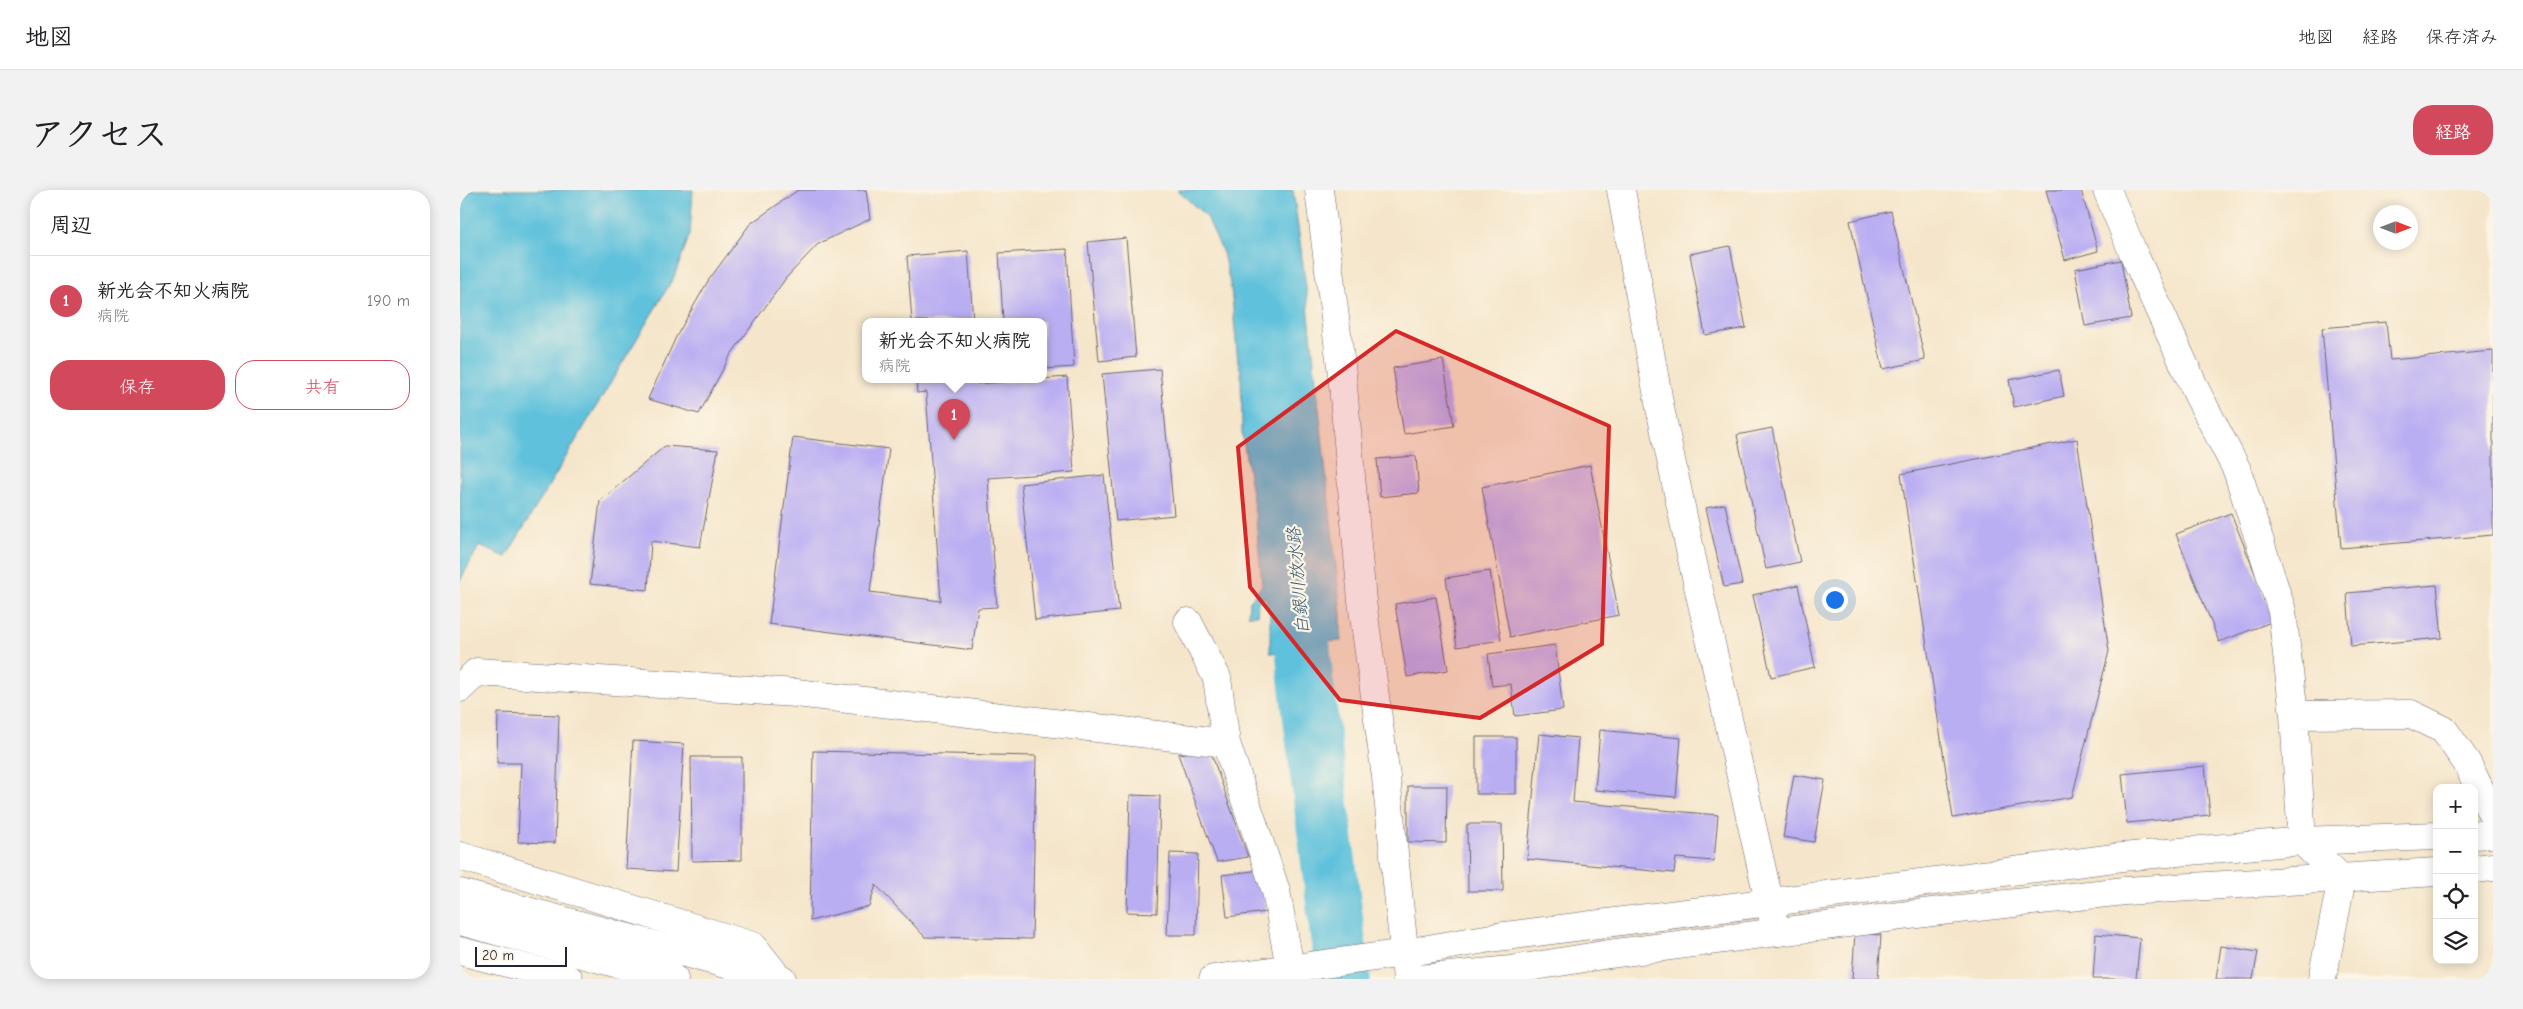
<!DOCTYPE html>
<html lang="ja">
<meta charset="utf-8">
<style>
body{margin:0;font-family:"Comic Neue","Klee One",sans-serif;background:#f2f2f2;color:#202124}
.controls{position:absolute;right:15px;bottom:15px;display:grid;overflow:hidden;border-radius:10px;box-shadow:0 2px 12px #0003}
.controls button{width:45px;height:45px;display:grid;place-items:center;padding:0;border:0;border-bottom:1px solid #e0e0e0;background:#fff;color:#202124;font:25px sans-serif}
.compass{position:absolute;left:1913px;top:15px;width:45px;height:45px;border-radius:50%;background:#fff;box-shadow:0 2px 12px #0003;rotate:90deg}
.scale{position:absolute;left:15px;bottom:12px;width:92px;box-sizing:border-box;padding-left:5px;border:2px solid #22223b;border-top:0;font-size:14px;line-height:18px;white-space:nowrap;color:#22223b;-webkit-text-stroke:4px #fcf5e5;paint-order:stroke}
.you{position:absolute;left:1374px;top:409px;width:18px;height:18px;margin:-12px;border:4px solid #fff;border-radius:50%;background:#1a73e8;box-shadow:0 0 0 8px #1a73e833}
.badge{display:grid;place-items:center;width:32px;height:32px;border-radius:50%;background:#d1495b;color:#fff;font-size:16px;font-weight:700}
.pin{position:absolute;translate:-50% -41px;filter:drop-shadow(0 1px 2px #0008)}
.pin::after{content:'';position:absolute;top:26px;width:18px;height:15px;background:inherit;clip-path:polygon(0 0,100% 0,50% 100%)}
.popup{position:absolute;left:402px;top:128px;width:185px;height:65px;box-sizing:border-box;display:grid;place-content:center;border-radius:10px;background:#fff;filter:drop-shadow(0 1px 4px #0005);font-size:16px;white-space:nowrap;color:#757577}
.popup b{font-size:19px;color:#202124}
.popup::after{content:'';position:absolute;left:50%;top:100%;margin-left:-10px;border:10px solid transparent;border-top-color:#fff}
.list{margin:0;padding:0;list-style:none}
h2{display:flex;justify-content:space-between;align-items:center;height:65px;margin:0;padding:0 20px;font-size:21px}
h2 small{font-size:16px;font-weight:400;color:#757577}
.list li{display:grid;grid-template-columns:32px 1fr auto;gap:15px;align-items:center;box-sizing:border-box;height:90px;padding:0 20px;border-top:1px solid #e0e0e0}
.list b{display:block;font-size:19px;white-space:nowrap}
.list p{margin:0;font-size:16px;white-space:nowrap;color:#757577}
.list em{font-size:16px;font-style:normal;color:#757577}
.actions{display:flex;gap:10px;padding:15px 20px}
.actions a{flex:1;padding:11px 0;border:1px solid #d1495b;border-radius:20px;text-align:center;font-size:18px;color:#d1495b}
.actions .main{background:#d1495b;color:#fff}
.icon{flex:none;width:28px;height:28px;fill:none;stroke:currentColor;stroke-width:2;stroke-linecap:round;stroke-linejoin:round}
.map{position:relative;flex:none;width:2033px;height:789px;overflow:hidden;border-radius:20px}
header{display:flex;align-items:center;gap:30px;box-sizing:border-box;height:70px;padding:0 25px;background:#fff;border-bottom:1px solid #e0e0e0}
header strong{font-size:24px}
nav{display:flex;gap:28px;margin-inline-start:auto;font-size:18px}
.intro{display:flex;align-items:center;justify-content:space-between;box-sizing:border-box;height:120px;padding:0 30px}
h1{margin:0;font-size:35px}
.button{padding:12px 22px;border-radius:20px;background:#d1495b;color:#fff;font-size:18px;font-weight:700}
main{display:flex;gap:30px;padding:0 30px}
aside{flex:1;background:#fff;border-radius:20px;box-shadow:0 2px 12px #0003}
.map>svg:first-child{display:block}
.water{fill:#5ec1dc;stroke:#40728c}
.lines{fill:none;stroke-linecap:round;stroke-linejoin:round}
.river{stroke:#5ec1dc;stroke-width:55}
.building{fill:#baaef3}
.minor-casing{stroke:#6c676d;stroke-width:29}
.tertiary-casing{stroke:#6c676d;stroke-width:29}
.minor{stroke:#fff;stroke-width:28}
.tertiary{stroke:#fff;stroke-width:28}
.marked{fill:#d62828;fill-opacity:0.2;stroke:#d62828;stroke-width:4;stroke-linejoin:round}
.labels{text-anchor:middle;stroke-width:4.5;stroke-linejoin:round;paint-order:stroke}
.water-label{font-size:18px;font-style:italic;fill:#375a73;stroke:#fcf5e5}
</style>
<header>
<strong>地図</strong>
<nav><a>地図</a><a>経路</a><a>保存済み</a></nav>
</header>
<div class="intro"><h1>アクセス</h1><a class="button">経路</a></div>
<main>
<aside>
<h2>周辺<small></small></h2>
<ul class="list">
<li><span class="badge">1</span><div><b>新光会不知火病院</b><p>病院</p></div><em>190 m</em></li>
</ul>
<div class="actions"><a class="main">保存</a><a>共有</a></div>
</aside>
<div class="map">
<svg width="2033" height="789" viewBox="0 0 2033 789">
<rect width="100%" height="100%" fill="#fcf5e5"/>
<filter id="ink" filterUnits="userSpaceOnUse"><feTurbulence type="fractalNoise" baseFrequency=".02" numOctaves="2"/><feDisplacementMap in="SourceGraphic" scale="10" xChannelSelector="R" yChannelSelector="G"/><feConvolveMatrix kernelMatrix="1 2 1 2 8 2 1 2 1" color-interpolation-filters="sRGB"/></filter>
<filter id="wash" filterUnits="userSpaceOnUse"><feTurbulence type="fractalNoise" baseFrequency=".0096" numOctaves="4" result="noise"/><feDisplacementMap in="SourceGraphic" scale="20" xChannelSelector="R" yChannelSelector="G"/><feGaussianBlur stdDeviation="1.12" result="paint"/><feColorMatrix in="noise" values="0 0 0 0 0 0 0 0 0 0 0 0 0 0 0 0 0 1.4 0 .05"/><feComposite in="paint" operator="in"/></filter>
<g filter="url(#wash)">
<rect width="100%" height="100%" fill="#f5e6cb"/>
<path class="water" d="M0,0H233L230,44L214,87L46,367L19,356L0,391Z
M717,0H833L846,97L881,424V451L862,452V473L824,475V462L810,463V426L805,407L800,408L798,412L797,425H788L789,413L802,395L796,329L782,242L781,181L778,172L771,98L763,63L747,27Z"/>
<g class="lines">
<path class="river" d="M838,399L845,483L883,789"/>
</g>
<g id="blocks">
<path class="building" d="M338,0H406L410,29L358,54L326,88L270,166L239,224L188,209L216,147L248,91L290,34Z
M1586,0H1621L1638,61L1605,70Z
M1431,21L1465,170L1423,179L1390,31Z
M666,48L676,167L639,171L628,52Z
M1270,56L1286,138L1245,145L1230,64Z
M607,59L614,177L583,179V131H543L539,63Z
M508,61L513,131H452L447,66Z
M1661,70L1671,128L1625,136L1615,79Z
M1926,132L1930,170L2033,161V345L1881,358L1862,138Z
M983,170L994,236L944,244L933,178Z
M700,179L714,325L656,331L642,184Z
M1599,180L1604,206L1554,217L1549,190Z
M607,187L614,282L528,288L537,417L518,418L512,460L309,434L333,247L429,259L410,402L481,411L466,202L457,203L456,189H517V194Z
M1312,238L1340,372L1306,379L1277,245Z
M1617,249L1649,461L1612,607L1493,628L1441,284Z
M205,256L258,260L240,357L191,351L188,400L130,394L140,311Z
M956,266L959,303L920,307L917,269Z
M1130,275L1159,425L1050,447L1022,297Z
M644,285L659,421L575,430L561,294Z
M1265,314L1282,394L1264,397L1246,318Z
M1771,323L1814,431L1759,452L1716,344Z
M1030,381L1041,450L997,457L986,388Z
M1338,395L1355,477L1311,487L1293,405Z
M1977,395L1982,448L1891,456L1887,403Z
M976,407L988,480L947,487L935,414Z
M1095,455L1103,520L1055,526L1051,494L1032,496L1028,464Z
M38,523L99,525L95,653L58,652L61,573H37Z
M1140,540L1221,548L1216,607L1135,600Z
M1079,544L1118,548L1113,612L1258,625L1254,671L1216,668L1214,683L1067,669Z
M1016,547H1056V604H1016Z
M173,551L224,554L216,682L166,679Z
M750,560L788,667L757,672L718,564Z
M353,561L576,566L572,749L465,747L416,695L409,716L350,731Z
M231,567H282V670L232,671Z
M1745,576L1750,625L1667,633L1662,584Z
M1334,585L1365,590L1354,652L1323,647Z
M948,596H987L986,653L948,652Z
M670,605L700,606L697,723L667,722Z
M1007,634H1042L1043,701H1008Z
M710,663L738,664L736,745H707Z
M800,680L806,722L767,727L762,685Z
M1395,743L1421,745L1418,789H1392Z
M1636,744L1680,748L1676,789H1633Z
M1761,756L1798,762L1793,789H1756Z"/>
</g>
</g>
<g filter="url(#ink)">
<use href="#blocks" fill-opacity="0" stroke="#6c676d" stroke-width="1"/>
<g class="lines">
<defs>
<path id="minor" d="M859,0L882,184L902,411L926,587L947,789
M1161,0L1200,218L1232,369L1316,742
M1647,0L1672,60L1737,203L1777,280L1822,421L1834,525L1842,651L1882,689L1862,789
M728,432L757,488L766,553L816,701L832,789
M0,498L17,482L336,503L766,553
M1834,525L1951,524L1984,540L2007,573L2033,626
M0,666L293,756L319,789
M0,761L109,789"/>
<path id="tertiary" d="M2014,645L2033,644
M2014,679L2033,677
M0,703L322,789
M0,731L214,789
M753,789L945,763L1037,747L1662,667L1842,651L1977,646
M959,789L1051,780L1149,764L1472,722L1665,701L1977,682"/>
</defs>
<use href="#minor" class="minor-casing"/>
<use href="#tertiary" class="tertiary-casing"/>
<use href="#minor" class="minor"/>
<use href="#tertiary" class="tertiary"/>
</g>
</g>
<path class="marked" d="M936,141L1149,236L1142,454L1020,528L880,510L790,397L778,257Z"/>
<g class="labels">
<g class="water-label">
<text transform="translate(838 391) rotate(-95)" y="6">白銀川放水路</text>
</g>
</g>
</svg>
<div class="controls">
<button>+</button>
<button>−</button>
<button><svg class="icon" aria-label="locate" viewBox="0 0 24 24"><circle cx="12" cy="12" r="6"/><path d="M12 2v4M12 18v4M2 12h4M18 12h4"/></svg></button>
<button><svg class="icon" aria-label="layers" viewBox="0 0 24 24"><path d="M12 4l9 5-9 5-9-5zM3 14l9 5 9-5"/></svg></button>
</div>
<svg class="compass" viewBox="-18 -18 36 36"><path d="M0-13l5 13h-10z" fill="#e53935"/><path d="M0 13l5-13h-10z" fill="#757577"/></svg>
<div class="scale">20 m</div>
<div class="you"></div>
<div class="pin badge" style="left:494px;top:250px">1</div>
<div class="popup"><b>新光会不知火病院</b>病院</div>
</div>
</main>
